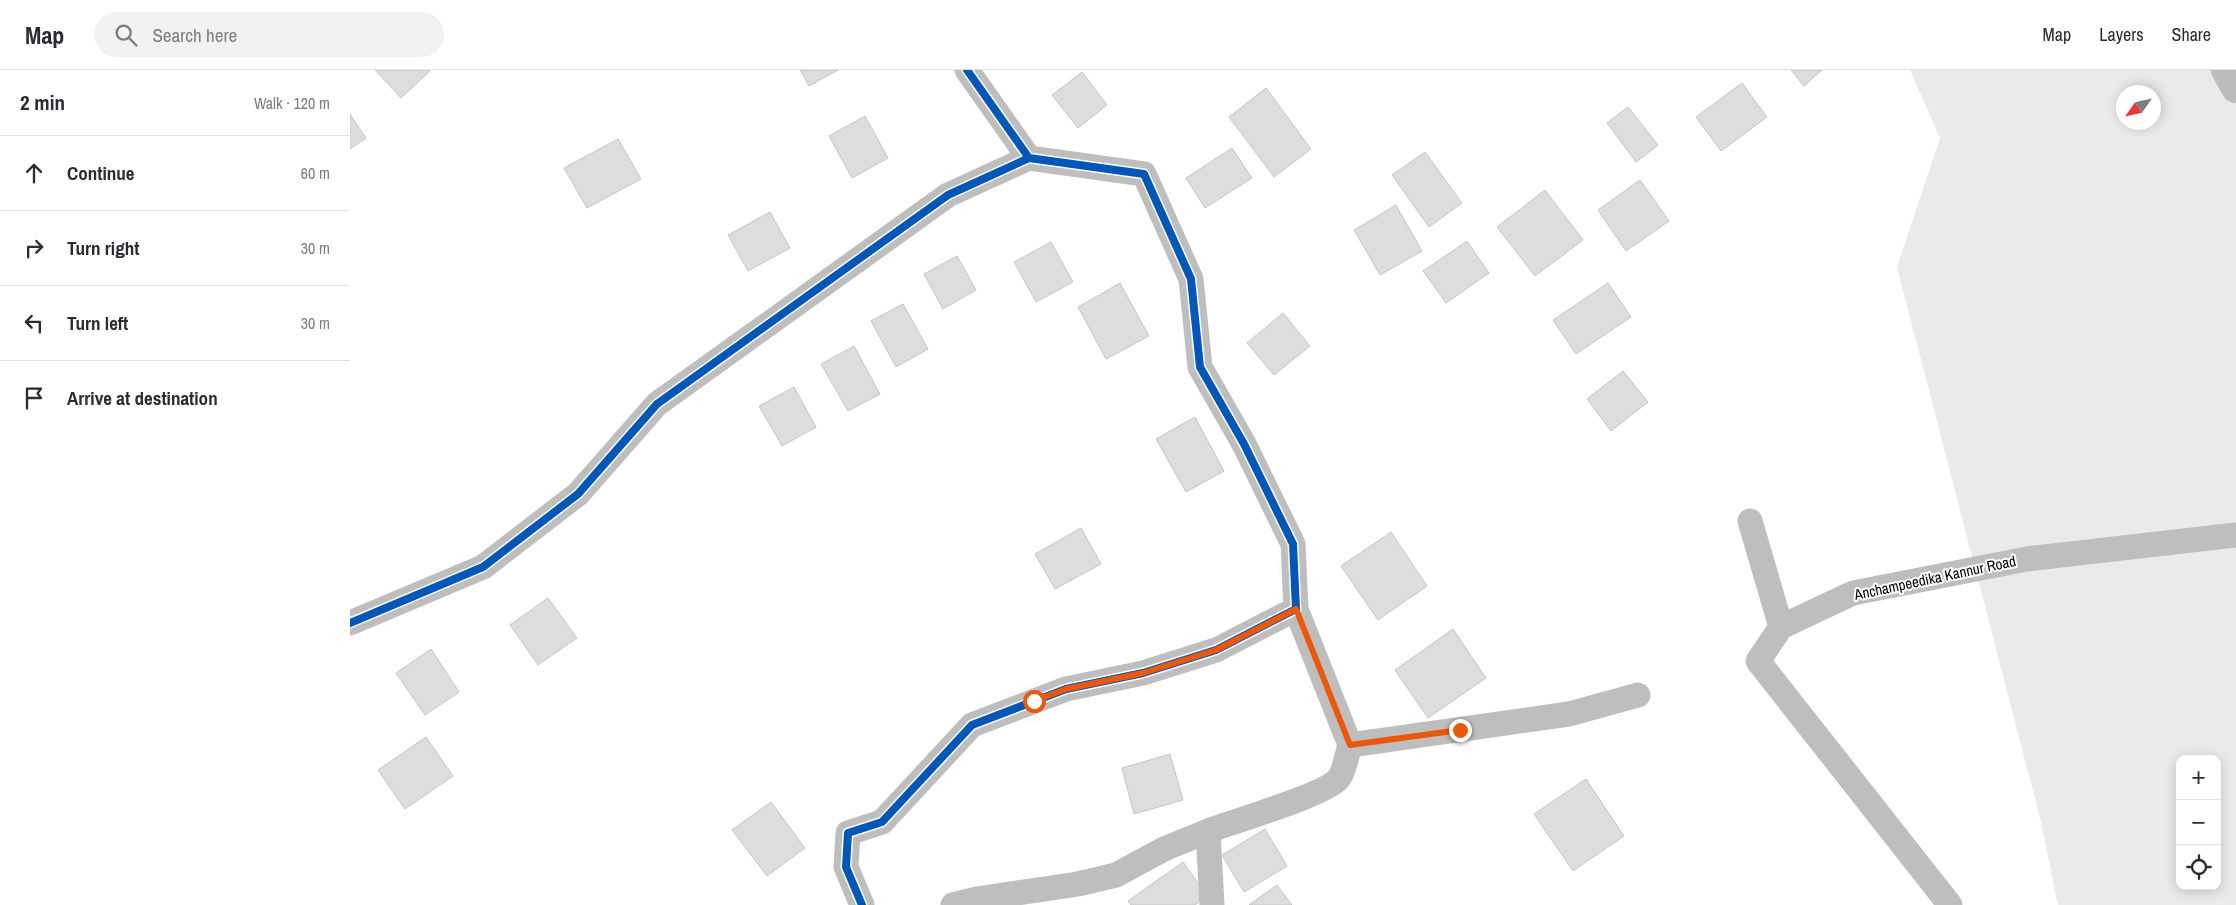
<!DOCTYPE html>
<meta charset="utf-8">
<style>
body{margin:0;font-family:"Archivo Narrow",sans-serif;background:#f2f2f3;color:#2b2b33}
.controls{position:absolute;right:15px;bottom:15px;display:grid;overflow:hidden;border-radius:10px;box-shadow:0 2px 12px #0003}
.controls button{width:45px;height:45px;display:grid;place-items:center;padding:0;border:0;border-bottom:1px solid #e1e1e2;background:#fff;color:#2b2b33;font:25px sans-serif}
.compass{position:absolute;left:1766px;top:15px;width:45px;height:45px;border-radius:50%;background:#fff;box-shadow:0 2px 12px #0003;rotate:236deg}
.stop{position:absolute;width:15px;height:15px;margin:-11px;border:4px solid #ea580c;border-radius:50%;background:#fff}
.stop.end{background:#ea580c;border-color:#fff;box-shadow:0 1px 5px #0008}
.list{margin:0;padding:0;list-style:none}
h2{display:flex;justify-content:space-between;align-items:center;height:65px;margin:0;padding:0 20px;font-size:21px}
h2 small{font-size:16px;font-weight:400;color:#7c7c81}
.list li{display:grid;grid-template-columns:32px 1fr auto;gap:15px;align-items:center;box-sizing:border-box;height:75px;padding:0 20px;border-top:1px solid #e1e1e2}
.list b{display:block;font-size:19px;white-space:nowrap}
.list em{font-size:16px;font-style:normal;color:#7c7c81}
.icon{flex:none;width:28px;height:28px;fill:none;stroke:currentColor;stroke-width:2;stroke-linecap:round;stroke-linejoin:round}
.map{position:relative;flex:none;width:1886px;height:835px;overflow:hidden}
header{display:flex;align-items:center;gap:30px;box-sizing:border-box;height:70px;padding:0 25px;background:#fff;border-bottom:1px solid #e1e1e2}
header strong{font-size:24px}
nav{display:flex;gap:28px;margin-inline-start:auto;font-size:18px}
.search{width:350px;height:45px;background:#f2f2f3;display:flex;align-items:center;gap:12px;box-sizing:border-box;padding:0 18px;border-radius:28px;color:#7c7c81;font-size:19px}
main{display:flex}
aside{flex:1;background:#fff}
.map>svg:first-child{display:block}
.green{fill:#eaeaea;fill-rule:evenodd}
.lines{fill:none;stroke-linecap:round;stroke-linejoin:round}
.canal{stroke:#bcbcbc;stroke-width:30}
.building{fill:#ddd;stroke:#c5c5c5}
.street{stroke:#bebebe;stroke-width:25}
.cycleway-casing{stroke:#fff;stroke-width:11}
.cycleway{stroke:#0057b8;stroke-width:8}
.route{stroke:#ea580c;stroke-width:6}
.labels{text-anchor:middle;stroke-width:4;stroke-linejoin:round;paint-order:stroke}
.street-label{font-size:15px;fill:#000;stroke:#fff}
</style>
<header>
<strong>Map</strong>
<div class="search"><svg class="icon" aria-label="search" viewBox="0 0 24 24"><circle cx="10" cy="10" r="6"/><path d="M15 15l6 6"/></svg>Search here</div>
<nav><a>Map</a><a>Layers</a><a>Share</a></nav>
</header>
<main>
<aside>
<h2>2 min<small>Walk · 120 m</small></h2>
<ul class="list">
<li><svg class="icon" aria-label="ahead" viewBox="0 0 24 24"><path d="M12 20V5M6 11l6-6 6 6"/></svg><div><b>Continue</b></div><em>60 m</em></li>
<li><svg class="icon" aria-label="right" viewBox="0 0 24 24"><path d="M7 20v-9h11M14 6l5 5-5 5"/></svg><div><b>Turn right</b></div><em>30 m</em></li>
<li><svg class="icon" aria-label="left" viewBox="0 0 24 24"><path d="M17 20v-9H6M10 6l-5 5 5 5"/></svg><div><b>Turn left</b></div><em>30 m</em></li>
<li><svg class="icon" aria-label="arrive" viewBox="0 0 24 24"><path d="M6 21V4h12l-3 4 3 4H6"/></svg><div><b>Arrive at destination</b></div></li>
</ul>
</aside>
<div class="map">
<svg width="1886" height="835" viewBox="0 0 1886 835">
<rect width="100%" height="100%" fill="#fff"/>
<path class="green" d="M1560,0H1886V835H1708L1691,752L1547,197L1590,68ZM1774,22H1804V52H1774ZM1830,689H1867V816H1830Z"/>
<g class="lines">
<path class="canal" d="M1876,0L1886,18"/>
</g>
<path class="building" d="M25,0H79L80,1L51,28Z
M450,0H488L459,16Z
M1441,0H1472L1454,16Z
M732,2L757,35L728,58L702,25Z
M1392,13L1417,47L1371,81L1346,47Z
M916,18L961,79L924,107L879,47Z
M1278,37L1308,75L1286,92L1257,53Z
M0,44L16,68L0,79Z
M515,46L538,88L502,108L479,66Z
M268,69L291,109L237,138L214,98Z
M882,78L902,108L855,138L836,108Z
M1075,82L1112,133L1079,157L1042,105Z
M1290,110L1319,151L1276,181L1248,140Z
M1195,120L1233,170L1185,206L1147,157Z
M1046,135L1072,181L1030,205L1004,160Z
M420,142L440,178L398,201L378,165Z
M1117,171L1139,203L1096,233L1073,201Z
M701,172L723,212L686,232L664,192Z
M607,186L626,220L593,239L574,204Z
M770,213L799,266L756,289L728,237Z
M1258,213L1281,247L1226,284L1203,250Z
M553,234L578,279L546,297L521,251Z
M933,243L960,276L924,305L897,273Z
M504,276L530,324L498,341L471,294Z
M1273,301L1298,332L1261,361L1237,329Z
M444,317L466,357L432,376L409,336Z
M845,347L874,401L836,422L806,369Z
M731,458L751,494L705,519L685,484Z
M1041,462L1077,516L1028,550L991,496Z
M198,528L227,568L188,595L160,555Z
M1103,559L1136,608L1078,648L1045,600Z
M81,579L109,622L75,645L46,603Z
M76,667L103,706L55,739L28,700Z
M820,684L833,730L784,744L772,698Z
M1236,709L1274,766L1223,801L1184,744Z
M421,732L455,778L417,806L382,760Z
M915,759L937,796L894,822L872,785Z
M833,792L857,826L845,835H781L778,831Z
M927,815L942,835H899Z"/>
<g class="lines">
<path class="street" d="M1400,451L1431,557
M946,539L1000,675L1219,644L1288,625
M0,553L133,497L228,424L307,334L598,125L679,88
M512,835L496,797L498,763L532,752L622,655L716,619L793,603L866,580L946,539L943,474L894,374L850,297L841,209L794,104L679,88L617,0
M603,835L627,829L728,814L766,805L814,779L858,761
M862,835L858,761C882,752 978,724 989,708C995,699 997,684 1000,675
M1600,835L1408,591L1431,557L1503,523L1677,489L1886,465"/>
<defs>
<path id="cycleway" d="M0,553L133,497L228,424L307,334L598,125L679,88
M512,835L496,797L498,763L532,752L622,655L716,619L793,603L866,580L946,539L943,474L894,374L850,297L841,209L794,104L679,88L617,0"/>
</defs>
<use href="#cycleway" class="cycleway-casing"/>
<use href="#cycleway" class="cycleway"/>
</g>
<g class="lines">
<path class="route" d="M684,631L716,619L793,603L866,580L946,539L1000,675L1110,660"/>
</g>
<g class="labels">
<g class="street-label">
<text transform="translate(1585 508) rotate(-12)" y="5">Anchampeedika Kannur Road</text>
</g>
</g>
</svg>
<div class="controls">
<button>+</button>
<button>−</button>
<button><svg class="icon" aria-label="locate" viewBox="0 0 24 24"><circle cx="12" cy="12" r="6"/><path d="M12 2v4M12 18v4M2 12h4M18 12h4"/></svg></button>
</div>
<svg class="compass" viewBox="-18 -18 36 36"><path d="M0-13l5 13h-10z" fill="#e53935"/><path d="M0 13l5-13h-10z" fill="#7c7c81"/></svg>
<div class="stop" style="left:684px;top:631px"></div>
<div class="stop end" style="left:1110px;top:660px"></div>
</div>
</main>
